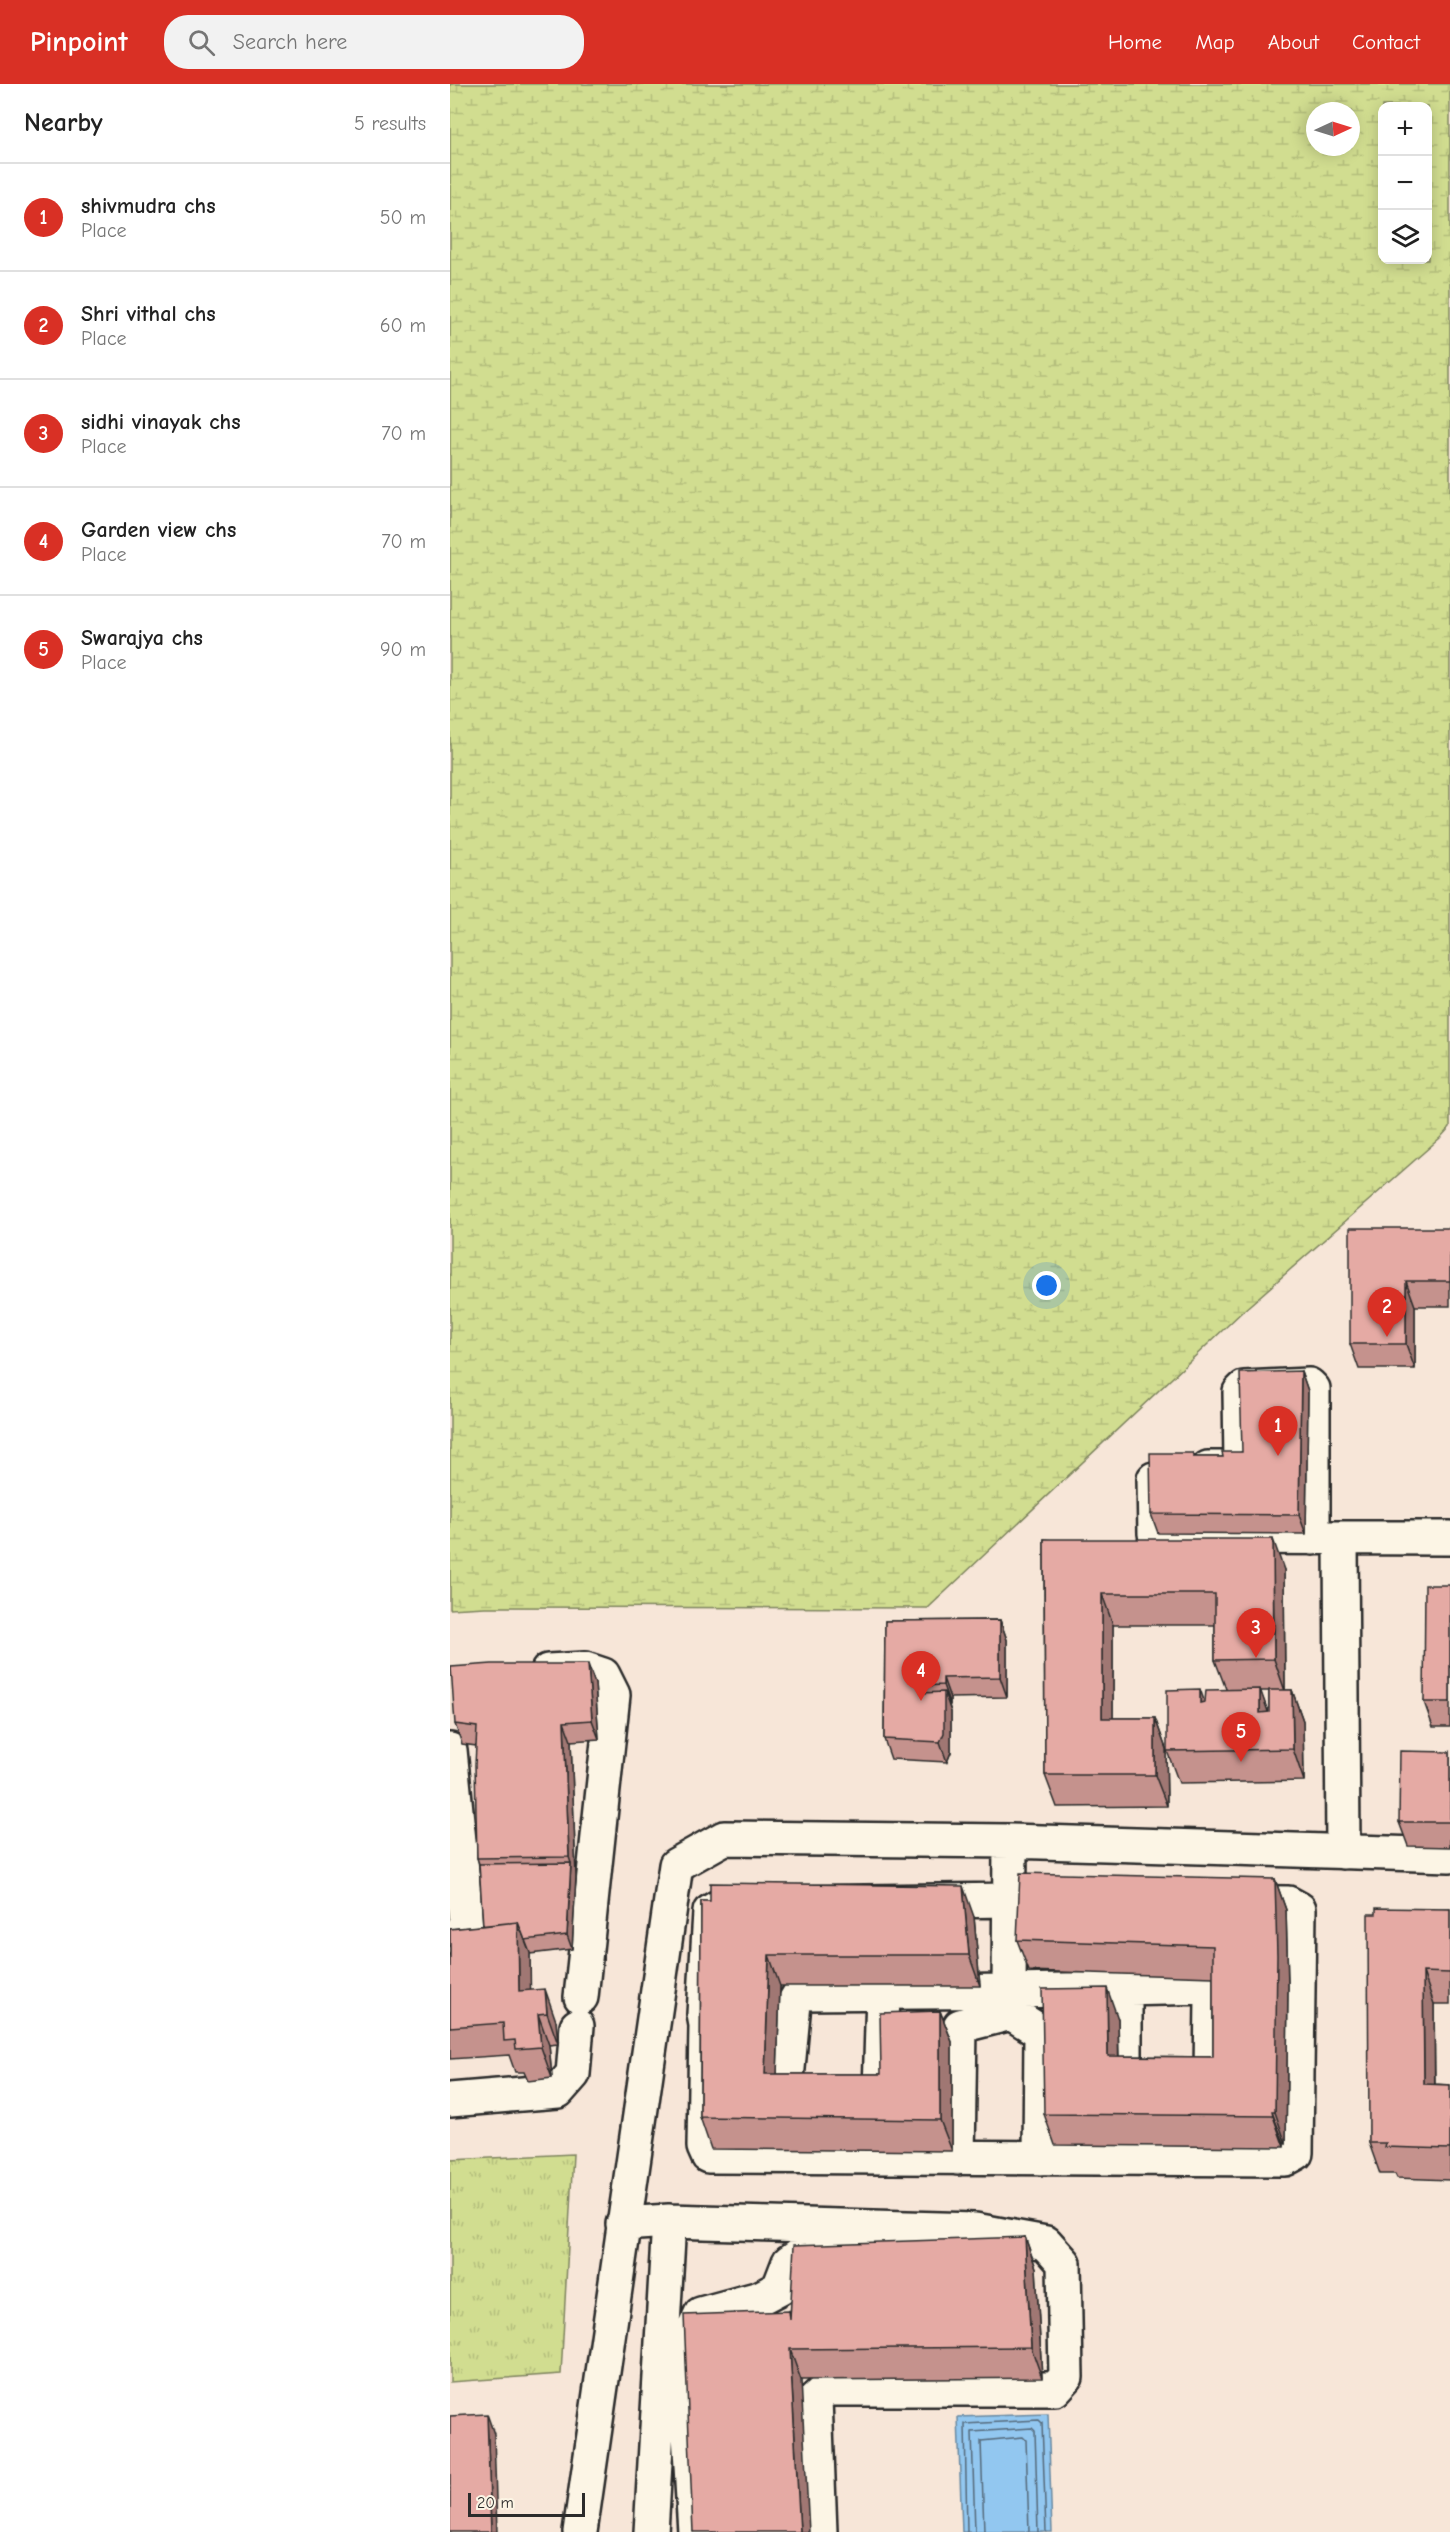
<!DOCTYPE html>
<meta charset="utf-8">
<style>
body{margin:0;font-family:"Comic Neue",sans-serif;background:#f2f2f2;color:#222}
.controls{position:absolute;right:18px;top:18px;display:grid;overflow:hidden;border-radius:12px;box-shadow:0 3px 15px #0003}
.controls button{width:54px;height:54px;display:grid;place-items:center;padding:0;border:0;border-bottom:2px solid #e0e0e0;background:#fff;color:#222;font:30px sans-serif}
.compass{position:absolute;left:856px;top:18px;width:54px;height:54px;border-radius:50%;background:#fff;box-shadow:0 3px 15px #0003;rotate:86deg}
.scale{position:absolute;left:18px;bottom:15px;width:117px;box-sizing:border-box;padding-left:6px;border:3px solid #2b2b2b;border-top:0;font-size:16px;line-height:21px;white-space:nowrap;color:#2b2b2b;-webkit-text-stroke:4px #fcf5e5;paint-order:stroke}
.you{position:absolute;left:597px;top:1202px;width:21px;height:21px;margin:-15px;border:4px solid #fff;border-radius:50%;background:#1a73e8;box-shadow:0 0 0 9px #1a73e833}
.badge{display:grid;place-items:center;width:39px;height:39px;border-radius:50%;background:#d93025;color:#fff;font-size:20px;font-weight:700}
.pin{position:absolute;translate:-50% -50px;filter:drop-shadow(0 2px 3px #0008)}
.pin::after{content:'';position:absolute;top:32px;width:21px;height:18px;background:inherit;clip-path:polygon(0 0,100% 0,50% 100%)}
.list{margin:0;padding:0;list-style:none}
h2{display:flex;justify-content:space-between;align-items:center;height:78px;margin:0;padding:0 24px;font-size:26px}
h2 small{font-size:20px;font-weight:400;color:#767676}
.list li{display:grid;grid-template-columns:39px 1fr auto;gap:18px;align-items:center;box-sizing:border-box;height:108px;padding:0 24px;border-top:2px solid #e0e0e0}
.list b{display:block;font-size:22px;white-space:nowrap}
.list p{margin:0;font-size:20px;white-space:nowrap;color:#767676}
.list em{font-size:20px;font-style:normal;color:#767676}
.icon{flex:none;width:33px;height:33px;fill:none;stroke:currentColor;stroke-width:2;stroke-linecap:round;stroke-linejoin:round}
.map{position:relative;flex:none;width:1000px;height:2448px;overflow:hidden}
header{display:flex;align-items:center;gap:36px;box-sizing:border-box;height:84px;padding:0 30px;background:#d93025;color:#fff}
header strong{font-size:28px}
nav{display:flex;gap:33px;margin-inline-start:auto;font-size:21px}
.search{width:420px;height:54px;background:#f2f2f2;display:flex;align-items:center;gap:15px;box-sizing:border-box;padding:0 21px;border-radius:24px;color:#767676;font-size:22px}
main{display:flex}
aside{flex:1;background:#fff}
.map>svg:first-child{display:block}
.wetland{fill:url(#wetland-marsh);stroke:#7e845e;stroke-width:1.5;fill-rule:evenodd}
.park{fill:url(#park-tufts);stroke:#7e845e;stroke-width:1.5}
.water{fill:#92c7f0;stroke:#6989a1;stroke-width:1.5}
.lines{fill:none;stroke-linecap:round;stroke-linejoin:round}
.shore{stroke:#54697a;stroke-width:1.5}
.street-casing{stroke:#2b2b2b;stroke-width:38}
.street{stroke:#fcf5e5;stroke-width:33}
.wall{fill:#c5928d;stroke:#2b2b2b;stroke-width:1.5;fill-rule:evenodd}
.shaded-wall{fill:#a07773;stroke:#2b2b2b;stroke-width:1.5}
.building{fill:#e5aaa4;stroke:#2b2b2b;stroke-width:1.5}
</style>
<header>
<strong>Pinpoint</strong>
<div class="search"><svg class="icon" aria-label="search" viewBox="0 0 24 24"><circle cx="10" cy="10" r="6"/><path d="M15 15l6 6"/></svg>Search here</div>
<nav><a>Home</a><a>Map</a><a>About</a><a>Contact</a></nav>
</header>
<main>
<aside>
<h2>Nearby<small>5 results</small></h2>
<ul class="list">
<li><span class="badge">1</span><div><b>shivmudra chs</b><p>Place</p></div><em>50 m</em></li>
<li><span class="badge">2</span><div><b>Shri vithal chs</b><p>Place</p></div><em>60 m</em></li>
<li><span class="badge">3</span><div><b>sidhi vinayak chs</b><p>Place</p></div><em>70 m</em></li>
<li><span class="badge">4</span><div><b>Garden view chs</b><p>Place</p></div><em>70 m</em></li>
<li><span class="badge">5</span><div><b>Swarajya chs</b><p>Place</p></div><em>90 m</em></li>
</ul>
</aside>
<div class="map">
<svg width="1000" height="2448" viewBox="0 0 1000 2448">
<defs>
<pattern id="wetland-marsh" width="20" height="14" patternUnits="userSpaceOnUse" patternTransform="scale(1.5)"><rect width="20" height="14" fill="#d1dd90"/><path d="M1 5h8M5 5V1M11 12h8M15 12V8" fill="none" stroke="#b4be7c"/></pattern>
<pattern id="park-tufts" width="24" height="20" patternUnits="userSpaceOnUse" patternTransform="scale(1.5)"><rect width="24" height="20" fill="#d1dd90"/><path d="M3 7l-1-3M5 7V3M7 7l1-3M15 17l-1-3M17 17v-4M19 17l1-3" fill="none" stroke="#b4be7c"/></pattern>
</defs>
<rect width="100%" height="100%" fill="#f7e6d8"/>
<filter id="ink" filterUnits="userSpaceOnUse"><feTurbulence type="fractalNoise" baseFrequency=".0167" numOctaves="2"/><feDisplacementMap in="SourceGraphic" scale="12" xChannelSelector="R" yChannelSelector="G"/><feConvolveMatrix kernelMatrix="1 2 1 2 8 2 1 2 1" color-interpolation-filters="sRGB"/></filter>
<g filter="url(#ink)">
<path class="wetland" d="M0,0H1000V1043L990,1054L793,1227L478,1524L35,1523L0,1525ZM932,22H978V176H932ZM865,27H901V63H865Z"/>
<path class="park" d="M123,2070L111,2290L0,2298V2076Z"/>
<path class="water" d="M598,2330L602,2448H512L508,2333Z"/>
<g class="lines">
<path class="shore" d="M517,2448L515,2340L589,2336L592,2339L596,2448
M525,2448L522,2348L582,2344L585,2347L588,2448
M534,2448L531,2357L573,2353L576,2356L579,2448"/>
<defs>
<path id="street" d="M758,1384H785L791,1378L790,1308L794,1304L859,1301L863,1305V1454
M704,1395L705,1450L707,1453L1000,1454
M891,1455L893,1768
M98,1587L135,1585L153,1591L163,1611L131,1913
M0,1666L17,1838L7,1858L0,1859
M560,1757L559,1908L561,1929L591,1948L590,2074
M561,1816L838,1819L849,1825L846,2069L835,2075L258,2072L254,2063L256,1941L254,1930L260,1828L273,1820Z
M433,1908L430,2008L421,2013L347,2014L336,2006L344,1919L350,1909C485,1908 621,1907 756,1903L762,1913L761,1991L749,1997H683L675,1989V1905
M0,2016L108,2007L123,1990L127,1942
M508,2074L510,1942L561,1929
M173,2140L219,2137L525,2146L596,2159L614,2179L616,2293L605,2305H376L365,2315L370,2448
M130,2448L226,1781L274,1754L560,1757L1000,1771
M201,2448L219,2137
M245,2448L235,2283L239,2256L251,2230L310,2214L329,2204L339,2178L353,2168H386"/>
</defs>
<use href="#street" class="street-casing"/>
<use href="#street" class="street"/>
</g>
<path class="wall" d="M1000,1144V1222H965V1285H909L900,1260Z
M851,1287L858,1307L856,1450L708,1449L701,1430L743,1369L745,1373H773L792,1368Z
M594,1455L834,1486L835,1606H842L853,1637L854,1697L729,1699L717,1667L755,1619L776,1605L765,1576V1541H663V1634H705L716,1665L717,1722L607,1723L595,1691ZM810,1607H819V1628H818Z
M1000,1501V1643H983L974,1618Z
M550,1536L557,1556V1613L500,1614V1621H499L501,1628V1668L497,1678L441,1675L434,1655L435,1537Z
M145,1600L149,1655L121,1657L126,1793L122,1865L80,1870V1906L106,1937L108,1960L99,1961L102,1994L78,1997L74,1988H65L59,1971L0,1975V1845L33,1842L29,1780L27,1774L26,1662L12,1660L5,1640Z
M1000,1668V1763L958,1762L949,1738Z
M825,1795L836,1826L838,1902L836,2060L834,2059V2063L605,2061L594,2030L668,1935L669,1972L763,1973V1893L579,1887L567,1856Z
M251,1817L524,1833L530,1902H330L327,1990H431L490,1927L502,1958V2067L261,2065L250,2033Z
M1000,1825V1920H984L985,2000L1000,2001V2096L947,2094L945,2090H930L919,2059L926,1830Z
M575,2153L586,2184L592,2294L351,2296L243,2448L339,2227L340,2231Z"/>
<path class="shaded-wall" d="M956,1197L965,1222V1285L956,1260Z
M851,1287L858,1307L856,1450L849,1431Z
M823,1455L834,1486L835,1607L824,1575Z
M652,1510L663,1541V1666L652,1634Z
M550,1536L557,1556V1613L550,1593Z
M138,1580L145,1600L149,1655L142,1636Z
M493,1594L500,1614V1621L493,1601Z
M750,1605L761,1636L750,1619Z
M810,1605L821,1636L810,1629Z
M842,1606L853,1637L854,1697L843,1665Z
M494,1608L501,1628V1668L497,1678L490,1658Z
M705,1634L716,1665L717,1722L705,1691Z
M114,1638L121,1657L126,1793L122,1865L117,1851L121,1779L119,1773Z
M825,1795L836,1826L838,1902L836,2060L825,2028Z
M513,1802L524,1833L530,1902L519,1871Z
M68,1838L80,1869L81,1938L69,1907Z
M319,1871L330,1902L326,2021L315,1990Z
M973,1888L984,1920L985,2031L974,2000Z
M657,1904L668,1935L669,2003L658,1972Z
M95,1905L106,1937L108,1960L97,1929Z
M490,1927L502,1958V2067L490,2036Z
M88,1930L99,1961L102,1994L91,1963Z
M822,2028L834,2059V2063L823,2032Z
M575,2153L586,2184L592,2294L581,2263Z
M340,2265L351,2296L359,2448H350Z
M37,2330L44,2350L47,2448H41Z"/>
<path class="building" d="M900,1144H1000V1197H956V1260H900Z
M851,1287L849,1431L701,1430L700,1369H743V1373H773L772,1368H792L790,1289Z
M594,1455H823L824,1575L765,1576V1510H652V1634H705V1691H595Z
M975,1501H1000V1618H974Z
M550,1536V1593L493,1594V1601L470,1602L471,1609L494,1608V1649L490,1658L434,1655L435,1537Z
M42,1580H138L142,1636L114,1638L119,1773L27,1774L25,1681L27,1643L5,1640L1,1583Z
M750,1605V1619L755,1618L756,1606L810,1605V1629L819,1628V1606H842L843,1665L717,1667V1606Z
M950,1667L1000,1668V1738H949Z
M121,1779L117,1851L75,1856L68,1838L33,1842L29,1780Z
M570,1789L825,1795L827,1871L825,2028H822L823,2032L594,2030L592,1905L657,1904L658,1972L763,1973V1862L567,1856Z
M260,1799L513,1802L519,1871H319L315,1990H431L430,1929L490,1927V2036L250,2033L251,1817H260Z
M926,1824L1000,1825V1889L973,1888L974,2000L1000,2001V2065L935,2063L936,2059H919L918,1830H926Z
M68,1838L69,1907L95,1905L97,1929L88,1930L91,1963L66,1965L65,1956L54,1957L53,1939L0,1943V1845Z
M575,2153L581,2263L340,2265L350,2448H243L234,2231L339,2227L340,2236L344,2161Z
M37,2330L41,2448H0V2332Z"/>
</g>
</svg>
<div class="controls">
<button>+</button>
<button>−</button>
<button><svg class="icon" aria-label="layers" viewBox="0 0 24 24"><path d="M12 4l9 5-9 5-9-5zM3 14l9 5 9-5"/></svg></button>
</div>
<svg class="compass" viewBox="-18 -18 36 36"><path d="M0-13l5 13h-10z" fill="#e53935"/><path d="M0 13l5-13h-10z" fill="#767676"/></svg>
<div class="scale">20 m</div>
<div class="you"></div>
<div class="pin badge" style="left:828px;top:1372px">1</div>
<div class="pin badge" style="left:937px;top:1253px">2</div>
<div class="pin badge" style="left:806px;top:1574px">3</div>
<div class="pin badge" style="left:471px;top:1617px">4</div>
<div class="pin badge" style="left:791px;top:1678px">5</div>
</div>
</main>
